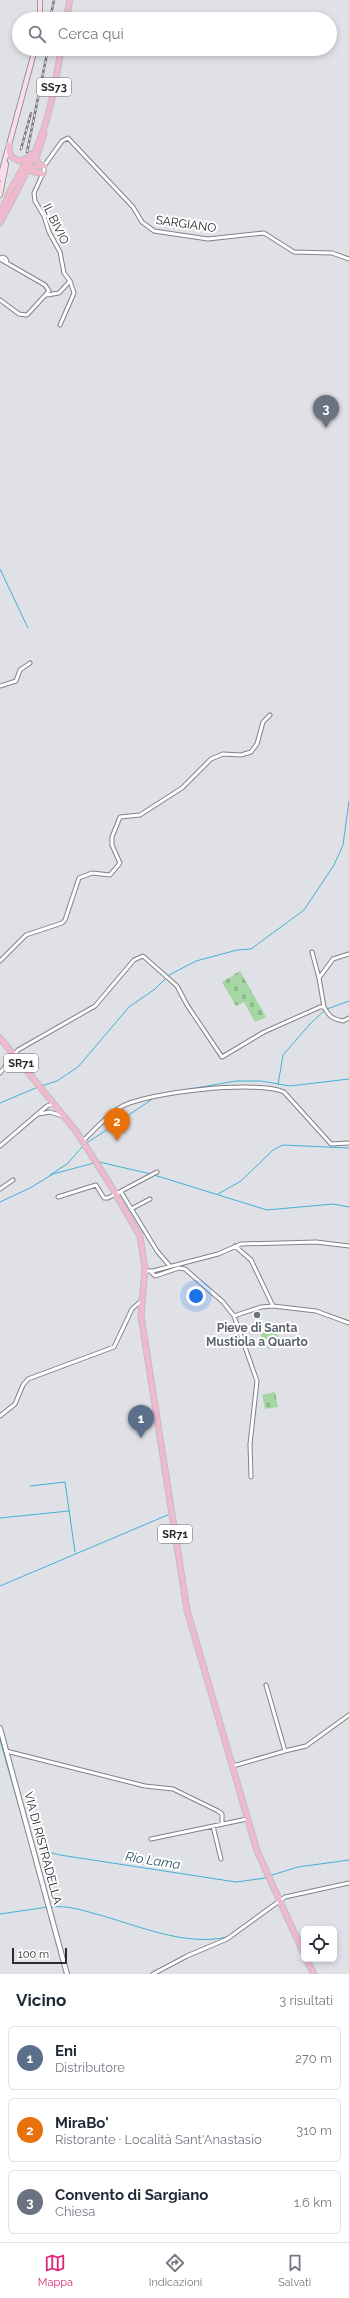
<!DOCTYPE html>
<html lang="it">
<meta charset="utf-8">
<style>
body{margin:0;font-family:Raleway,sans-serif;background:#f2f2f3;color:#1f2937}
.controls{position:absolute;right:12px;bottom:12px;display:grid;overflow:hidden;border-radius:6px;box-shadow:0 2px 6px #0003}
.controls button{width:36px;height:36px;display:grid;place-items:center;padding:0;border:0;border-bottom:1px solid #e0e1e3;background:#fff;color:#1f2937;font:20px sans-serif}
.scale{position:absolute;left:12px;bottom:10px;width:55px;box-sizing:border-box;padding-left:4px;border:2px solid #2b2b2d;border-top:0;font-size:11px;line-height:14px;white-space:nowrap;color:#2b2b2d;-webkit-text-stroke:3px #fff;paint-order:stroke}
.you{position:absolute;left:196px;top:1296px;width:14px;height:14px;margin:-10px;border:3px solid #fff;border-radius:50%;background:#1a73e8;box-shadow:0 0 0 6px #1a73e833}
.badge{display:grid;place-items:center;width:26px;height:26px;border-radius:50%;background:#db2777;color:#fff;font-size:13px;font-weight:700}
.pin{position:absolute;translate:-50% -33px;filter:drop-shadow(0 1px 2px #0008)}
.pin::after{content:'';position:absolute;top:21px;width:14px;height:12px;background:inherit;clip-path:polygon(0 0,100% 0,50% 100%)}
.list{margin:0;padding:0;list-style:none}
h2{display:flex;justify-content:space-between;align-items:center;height:52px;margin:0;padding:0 16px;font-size:17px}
h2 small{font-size:13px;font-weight:400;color:#747a83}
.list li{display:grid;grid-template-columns:26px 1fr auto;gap:12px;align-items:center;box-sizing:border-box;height:64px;margin:0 8px 8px;padding:0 8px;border:1px solid #e0e1e3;border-radius:6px}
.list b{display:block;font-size:15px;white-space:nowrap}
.list p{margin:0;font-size:13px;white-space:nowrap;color:#747a83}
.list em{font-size:13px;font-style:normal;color:#747a83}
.icon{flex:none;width:22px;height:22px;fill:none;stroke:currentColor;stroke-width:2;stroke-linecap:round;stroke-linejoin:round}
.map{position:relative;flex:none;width:349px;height:1974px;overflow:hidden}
.search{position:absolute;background:#fff;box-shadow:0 2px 6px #0003;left:12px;right:12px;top:12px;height:44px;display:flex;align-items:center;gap:10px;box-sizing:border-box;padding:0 14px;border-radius:22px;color:#747a83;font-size:15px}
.sheet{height:268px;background:#fff}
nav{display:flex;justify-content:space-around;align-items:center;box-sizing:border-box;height:56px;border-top:1px solid #e0e1e3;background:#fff;font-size:11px;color:#747a83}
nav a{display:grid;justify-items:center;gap:2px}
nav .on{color:#db2777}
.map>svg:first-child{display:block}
.grass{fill:#a5d6a3}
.cemetery{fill:url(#cemetery-stones)}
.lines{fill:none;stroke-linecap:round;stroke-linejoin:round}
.stream{stroke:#40b1d5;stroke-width:1}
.minor-casing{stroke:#818287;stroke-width:5}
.tertiary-casing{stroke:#818287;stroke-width:6}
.secondary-casing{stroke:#818287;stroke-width:6}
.primary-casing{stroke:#bfbfc0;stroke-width:7}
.minor{stroke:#fff;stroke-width:3}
.tertiary{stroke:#fff;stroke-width:4}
.secondary{stroke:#f8dce6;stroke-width:4.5}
.primary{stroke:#f0b9ce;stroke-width:5}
.rail-casing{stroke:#797a7d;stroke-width:2.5}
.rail{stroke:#fff;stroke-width:1;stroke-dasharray:3;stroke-linecap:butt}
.worship-dot{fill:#6b7280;stroke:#fff;stroke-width:1.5}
.labels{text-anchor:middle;stroke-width:4;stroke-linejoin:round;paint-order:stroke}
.shield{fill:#fff;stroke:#6b6b6c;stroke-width:1}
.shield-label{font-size:11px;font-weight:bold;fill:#2b2b2d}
.street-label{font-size:12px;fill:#2b2b2d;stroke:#fff}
.worship-label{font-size:12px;font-weight:bold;fill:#5b616d;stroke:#fff}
.water-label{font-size:13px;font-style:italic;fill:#2a5868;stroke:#fff}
</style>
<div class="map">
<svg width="349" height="1974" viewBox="0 0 349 1974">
<defs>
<pattern id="cemetery-stones" width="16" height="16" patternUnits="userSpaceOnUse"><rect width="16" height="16" fill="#a5d6a3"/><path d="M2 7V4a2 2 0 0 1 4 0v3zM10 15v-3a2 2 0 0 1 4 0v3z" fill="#8eb88d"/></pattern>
</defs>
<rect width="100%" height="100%" fill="#e0e1e7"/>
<path class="grass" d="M270,1320L281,1342L268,1349L257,1327Z"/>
<path class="cemetery" d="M240,971L266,1017L255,1022L244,1002L236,1006L222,982Z
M275,1392L278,1407L265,1409L262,1395Z"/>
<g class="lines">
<path class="stream" d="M0,569L28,628
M327,1009L349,1001
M278,1085L283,1055L310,1024L324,1011
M41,1086L57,1081L78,1067L129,1007L155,989L169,975L196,961L237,950L251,949L304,910L334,865L343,845L349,801
M184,1090L236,1081H261L290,1086L349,1079
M0,1103L38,1087
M87,1143L154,1098
M99,1162L151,1174
M50,1175L67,1164L83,1146
M154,1175L267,1210L333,1204L349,1207
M218,1194L241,1181L273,1150L283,1145L349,1148
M0,1202L30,1188L53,1174L94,1163
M30,1486L65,1482L75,1552
M0,1518L69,1511
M0,1586L170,1514
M0,1740L30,1845
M37,1849L60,1855L236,1882L266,1878
M272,1875L298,1867L349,1860
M51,1907C67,1905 81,1910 96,1914C137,1925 185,1947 227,1937
M0,1914L48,1907"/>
<defs>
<path id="minor" d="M0,258L3,257L6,259L7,263
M0,259L45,285L49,291L27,315L19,314L0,300
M47,295L59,293L70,281L64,273L60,252L49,232L44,216L35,201L34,193L44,171V166L62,141L68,138L133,207L142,222L154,231L208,239L264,233L294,252L332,253L349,259
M60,325L74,293L70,281
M0,686L16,681L20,670L30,663
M312,952L319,978
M0,961L26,935L62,923L65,920L79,878L92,873L110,875L120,863L112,845V837L120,817L140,815L182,788L211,759L223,754L241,755L251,752L257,744L263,722L270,715
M324,1007L319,978L333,959L349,954
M0,1073L18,1050L95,1006L134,960L143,956L177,986L187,1005L222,1057L264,1032L320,1007H324C329,1016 332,1019 343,1021L349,1018
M39,1114L50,1112L62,1116
M83,1141C94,1130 106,1117 119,1108C144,1092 258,1080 284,1092L331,1144L349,1143
M0,1146L47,1106L53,1104
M0,1189L13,1180
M121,1192L157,1251L169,1265
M58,1197L96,1185L104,1198H108L157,1172
M131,1209L150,1199
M235,1246L251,1260L273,1306L316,1311L349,1323
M145,1271H153L218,1254L241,1244L316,1242L349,1246
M150,1271L155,1276L179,1268L185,1269L223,1302L234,1316L261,1307L273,1306
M234,1316L257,1381L250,1444L251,1477
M0,1416L15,1404L23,1385L28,1379L114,1347L132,1309L141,1301
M6,1751L145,1786L173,1789L218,1811L222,1814V1824
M285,1751L306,1746L349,1715
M233,1766L285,1751L266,1685
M213,1826L221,1859
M151,1839L247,1819
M153,1974L187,1956L227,1939L285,1897L349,1883"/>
<path id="tertiary" d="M0,1728L67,1974"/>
<path id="secondary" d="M40,19V0
M0,178L35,49
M0,195L6,164"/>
<path id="primary" d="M66,19L70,0
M9,145C9,154 11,159 20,161L27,158
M39,165L36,158L44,134
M28,170L43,174
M26,171L39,165L44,166
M0,215L10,191L31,154
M0,223C17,191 34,159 45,125C53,100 57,74 61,49
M0,1038L76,1131L108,1181L140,1236L145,1269L141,1316L187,1610L257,1851L304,1954
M306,1959L314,1974"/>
</defs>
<use href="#minor" class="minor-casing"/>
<use href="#tertiary" class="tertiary-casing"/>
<use href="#secondary" class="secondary-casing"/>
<use href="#primary" class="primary-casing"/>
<use href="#minor" class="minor"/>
<use href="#tertiary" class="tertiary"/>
<use href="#secondary" class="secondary"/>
<use href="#primary" class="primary"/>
<defs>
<path id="rail" d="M50,19L54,0
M21,149L31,113
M27,152L48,49"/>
</defs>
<use href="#rail" class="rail-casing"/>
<use href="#rail" class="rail"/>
</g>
<circle class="worship-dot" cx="257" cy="1315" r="4"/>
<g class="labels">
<g class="shield">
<rect x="37" y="78" width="34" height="18" rx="3"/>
<rect x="4" y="1054" width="34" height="18" rx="3"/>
<rect x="158" y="1525" width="34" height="18" rx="3"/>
</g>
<g class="shield-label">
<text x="54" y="91">SS73</text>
<text x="21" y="1067">SR71</text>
<text x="175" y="1538">SR71</text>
</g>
<g class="street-label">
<text transform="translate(56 224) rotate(64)" y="4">IL BIVIO</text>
<text transform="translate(186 224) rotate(8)" y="4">SARGIANO</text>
<text transform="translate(43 1848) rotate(75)" y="4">VIA DI RISTRADELLA</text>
</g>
<g class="worship-label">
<text x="257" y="1332">Pieve di Santa<tspan x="257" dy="14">Mustiola a Quarto</tspan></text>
</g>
<g class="water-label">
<text transform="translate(153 1860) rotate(9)" y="5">Rio Lama</text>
</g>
</g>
</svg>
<div class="controls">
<button><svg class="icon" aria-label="locate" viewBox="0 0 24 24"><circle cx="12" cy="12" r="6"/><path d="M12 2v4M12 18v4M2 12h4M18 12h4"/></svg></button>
</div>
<div class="scale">100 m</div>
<div class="you"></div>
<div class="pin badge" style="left:141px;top:1438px;background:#5c6f8a">1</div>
<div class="pin badge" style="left:117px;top:1141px;background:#e8710a">2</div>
<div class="pin badge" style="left:326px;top:428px;background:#6b7280">3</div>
<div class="search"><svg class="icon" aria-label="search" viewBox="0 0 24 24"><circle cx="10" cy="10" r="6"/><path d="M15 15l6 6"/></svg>Cerca qui</div>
</div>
<section class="sheet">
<h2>Vicino<small>3 risultati</small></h2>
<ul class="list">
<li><span class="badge" style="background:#5c6f8a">1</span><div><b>Eni</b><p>Distributore</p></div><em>270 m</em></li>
<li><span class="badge" style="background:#e8710a">2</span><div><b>MiraBo'</b><p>Ristorante · Località Sant'Anastasio</p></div><em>310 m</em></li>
<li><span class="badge" style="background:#6b7280">3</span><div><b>Convento di Sargiano</b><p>Chiesa</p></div><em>1.6 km</em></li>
</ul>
</section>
<nav>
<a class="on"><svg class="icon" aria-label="map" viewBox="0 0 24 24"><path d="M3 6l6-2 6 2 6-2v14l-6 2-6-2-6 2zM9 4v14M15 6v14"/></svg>Mappa</a>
<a><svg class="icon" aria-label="directions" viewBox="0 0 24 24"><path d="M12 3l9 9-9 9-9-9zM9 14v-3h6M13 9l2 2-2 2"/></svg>Indicazioni</a>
<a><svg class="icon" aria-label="saved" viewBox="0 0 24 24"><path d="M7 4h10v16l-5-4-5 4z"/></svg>Salvati</a>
</nav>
